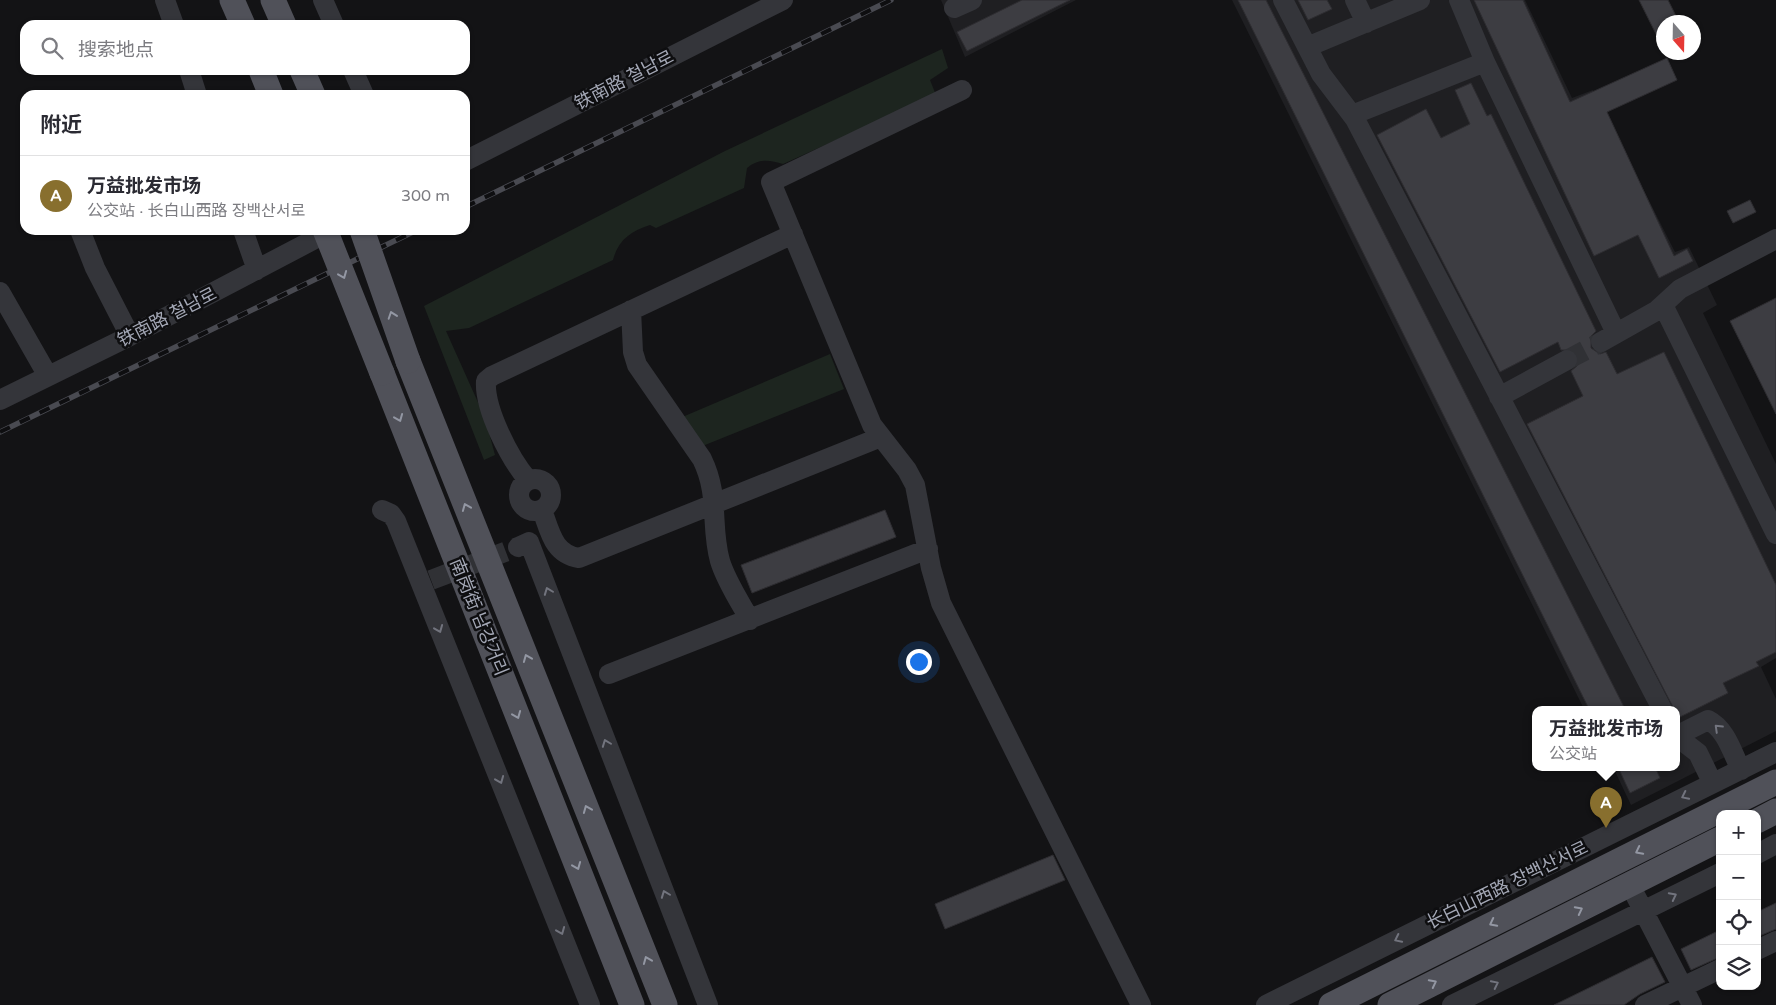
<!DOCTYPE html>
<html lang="zh">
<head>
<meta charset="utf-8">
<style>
	:root { --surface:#fff; --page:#f2f2f3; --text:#2b2b33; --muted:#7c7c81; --line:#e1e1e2; --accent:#886f2e }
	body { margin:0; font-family:"Varela Round","Noto Sans SC","Noto Sans KR",sans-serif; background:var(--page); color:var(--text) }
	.controls { position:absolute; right:15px; bottom:15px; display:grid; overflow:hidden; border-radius:10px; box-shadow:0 1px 4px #0004 }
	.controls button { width:45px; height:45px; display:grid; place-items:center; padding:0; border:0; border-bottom:1px solid var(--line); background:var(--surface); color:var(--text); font:25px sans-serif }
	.compass { position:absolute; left:1656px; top:15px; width:45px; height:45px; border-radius:50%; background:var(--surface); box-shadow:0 1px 4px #0004; rotate:160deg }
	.you { position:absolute; left:918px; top:661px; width:18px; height:18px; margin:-12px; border:4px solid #fff; border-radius:50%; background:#1a73e8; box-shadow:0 0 0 8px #1a73e833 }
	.badge { display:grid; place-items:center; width:32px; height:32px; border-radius:50%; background:var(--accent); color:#fff; font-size:16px; font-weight:700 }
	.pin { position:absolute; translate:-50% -41px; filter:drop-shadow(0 1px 2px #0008) }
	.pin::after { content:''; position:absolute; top:26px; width:18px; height:15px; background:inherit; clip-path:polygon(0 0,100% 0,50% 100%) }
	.popup { position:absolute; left:1532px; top:706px; width:148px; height:65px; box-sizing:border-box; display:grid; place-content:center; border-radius:10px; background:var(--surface); filter:drop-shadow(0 1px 4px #0005); font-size:16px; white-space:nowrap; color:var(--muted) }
	.popup b { font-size:19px; color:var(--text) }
	.popup::after { content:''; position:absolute; left:50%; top:100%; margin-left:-10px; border:10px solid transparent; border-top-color:var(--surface) }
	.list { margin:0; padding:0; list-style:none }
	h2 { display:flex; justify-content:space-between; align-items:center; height:65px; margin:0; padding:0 20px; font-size:21px }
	h2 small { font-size:16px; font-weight:400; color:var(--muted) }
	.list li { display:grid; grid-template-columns:32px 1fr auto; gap:15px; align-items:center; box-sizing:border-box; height:80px; padding:0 20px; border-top:1px solid var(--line) }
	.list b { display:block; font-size:19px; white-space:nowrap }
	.list p { margin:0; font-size:16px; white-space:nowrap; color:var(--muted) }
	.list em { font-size:16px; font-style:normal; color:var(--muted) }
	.icon { flex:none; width:28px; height:28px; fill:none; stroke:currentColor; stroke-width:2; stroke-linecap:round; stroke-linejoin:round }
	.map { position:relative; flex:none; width:1776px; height:1005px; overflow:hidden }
	.search { position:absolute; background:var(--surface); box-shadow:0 1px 4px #0004; left:20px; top:20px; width:450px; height:55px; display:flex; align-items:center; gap:12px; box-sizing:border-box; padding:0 18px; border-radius:15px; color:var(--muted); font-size:19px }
	.panel { position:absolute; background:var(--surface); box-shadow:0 1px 4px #0004; left:20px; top:90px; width:450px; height:145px; border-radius:15px }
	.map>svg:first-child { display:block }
</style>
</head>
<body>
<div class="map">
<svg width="1776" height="1005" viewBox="0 0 1776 1005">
	<rect width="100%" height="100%" fill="#131315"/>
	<path fill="#1f1f22" d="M941,0H1076L965,57Z
		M1232,0H1525L1572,98L1593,90L1675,252L1689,247L1717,305L1703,313L1776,464V658L1761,667L1776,699V731L1631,805L1613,767H1676V709H1584Z"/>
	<path fill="#1d251f" d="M942,49L948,68L930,80L936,95L783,164C770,160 759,158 747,168L744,188L656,228L650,225C631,231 618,240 613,260L469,328L446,331L485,418L495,455L484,460L424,306L725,151Z
		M830,354L844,389L700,447L680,418Z"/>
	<path fill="#3d3d42" stroke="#2e2d31" d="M1022,0H1070L967,51L957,32Z
		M1238,0H1266L1625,709H1589Z
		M1298,0H1327L1332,9L1308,20Z
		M1474,0H1523L1570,102L1667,58L1677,80L1607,112L1674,256L1687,249L1693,261L1659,278L1638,235L1594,256Z
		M1639,0H1668L1679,22H1664V50Z
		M1471,83L1487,116L1491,114L1596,331L1591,336V348L1600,354L1606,352L1617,374L1664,352L1776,585V652L1756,662L1759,666L1723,683L1728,693L1676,719V709H1674L1527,424L1583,396L1571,371L1577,366L1578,355L1573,350H1561L1558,342L1500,372L1377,135L1426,109L1441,138L1470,124L1455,90Z
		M1750,200L1756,212L1733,223L1727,211Z
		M1776,298V414L1730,321Z
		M885,510L896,537L752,593L741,565Z
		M1618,767H1655L1660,778L1630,793Z
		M1053,855L1065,880L945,929L935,904Z
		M1776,903V929L1757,937V912Z
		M1720,930V957L1691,970L1681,949Z
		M1652,957L1665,982L1640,994L1624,1005H1554Z"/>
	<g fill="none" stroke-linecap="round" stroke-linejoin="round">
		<path stroke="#303135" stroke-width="20" stroke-dasharray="20 10" stroke-linecap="butt" d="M1567,360L1601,342
			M431,580L518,547"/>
		<path stroke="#34353a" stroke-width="20" d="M165,0L174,25
			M323,0L334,25
			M1283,0L1321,74L1355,119L1662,709
			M1355,0L1366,23
			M1459,0L1485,62L1616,333
			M954,8L972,0
			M1307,47L1420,0
			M189,70L197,95
			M353,70L364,95
			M962,90L771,182L872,425L907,470L915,485L931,568L941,603L1141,1005
			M1352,115L1485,62
			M465,161L783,0
			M80,230L95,268L130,336
			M243,230L257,270
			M0,292L48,376
			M1663,305L1776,534
			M631,310L633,352L637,365L702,459C720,496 710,525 720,561C726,581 740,602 750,620
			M1601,342L1656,311L1680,289L1776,239
			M1499,397L1567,360
			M0,400L130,336L332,230
			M519 495a16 16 0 1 1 32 0a16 16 0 1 1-32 0Z
			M528,480C510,459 484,409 486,381L492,376L793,234
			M382,510L391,514L396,521L590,1005
			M542,510C550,531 553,554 579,558L881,437
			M518,547L529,542L708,1005
			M609,674L928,549
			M1676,736L1708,720C1726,729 1732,752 1741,770
			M1676,736L1698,753L1712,782
			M1757,854L1776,844
			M1630,885L1692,1005
			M1757,950L1776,941
			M1266,1005L1776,752
			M1452,1005L1720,873
			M1645,1005L1720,969"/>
		<path stroke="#505159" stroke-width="25" d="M232,0L243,25
			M273,0L284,25
			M261,70L271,95
			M302,70L313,95
			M408,361L665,1005
			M382,373L632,1005
			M1757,821L1776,811
			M1331,1005L1776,782
			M1390,1005L1720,839"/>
		<g stroke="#494a51" stroke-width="5.5">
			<path id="rail" d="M465,207L891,0
				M0,432L417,230"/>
		</g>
		<use href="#rail" stroke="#0e0e10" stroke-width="4" stroke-dasharray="11" stroke-linecap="butt"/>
		<path stroke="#505159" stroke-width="25" d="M325,230L382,373
			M362,230L408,361"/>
	</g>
	<defs><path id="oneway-chevron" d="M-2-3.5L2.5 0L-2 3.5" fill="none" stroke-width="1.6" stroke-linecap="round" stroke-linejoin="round" transform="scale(1.25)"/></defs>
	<g stroke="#9397a3">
		<use href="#oneway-chevron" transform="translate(343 275) rotate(68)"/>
		<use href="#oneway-chevron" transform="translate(392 315) rotate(-109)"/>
		<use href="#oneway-chevron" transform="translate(399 418) rotate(68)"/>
		<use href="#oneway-chevron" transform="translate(466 507) rotate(-112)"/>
		<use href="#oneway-chevron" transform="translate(527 658) rotate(-112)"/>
		<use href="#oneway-chevron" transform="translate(517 715) rotate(68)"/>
		<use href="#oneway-chevron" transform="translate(587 809) rotate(-112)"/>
		<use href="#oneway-chevron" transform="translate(1639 851) rotate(153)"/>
		<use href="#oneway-chevron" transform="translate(577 866) rotate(68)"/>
		<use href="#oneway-chevron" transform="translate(1579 910) rotate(-27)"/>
		<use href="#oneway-chevron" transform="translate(1493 923) rotate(153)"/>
		<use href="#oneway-chevron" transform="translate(647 960) rotate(-112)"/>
		<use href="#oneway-chevron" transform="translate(1433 983) rotate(-27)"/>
	</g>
	<g stroke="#72747e">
		<use href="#oneway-chevron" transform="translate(548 591) rotate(-111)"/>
		<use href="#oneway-chevron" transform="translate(439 629) rotate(68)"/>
		<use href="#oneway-chevron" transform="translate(1718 728) rotate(-136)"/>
		<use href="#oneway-chevron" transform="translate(606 743) rotate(-111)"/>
		<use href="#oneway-chevron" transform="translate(500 780) rotate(68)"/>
		<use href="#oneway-chevron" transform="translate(1685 796) rotate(154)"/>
		<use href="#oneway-chevron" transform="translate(665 894) rotate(-111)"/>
		<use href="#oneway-chevron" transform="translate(1673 896) rotate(-27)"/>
		<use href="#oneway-chevron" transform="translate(561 931) rotate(68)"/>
		<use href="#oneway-chevron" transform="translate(1398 939) rotate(154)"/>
		<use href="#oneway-chevron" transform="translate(1495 984) rotate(-26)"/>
	</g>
	<g text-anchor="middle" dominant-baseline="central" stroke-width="5" stroke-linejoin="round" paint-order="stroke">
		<g font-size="18" fill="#a4a8b6" stroke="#0e0e10">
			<text transform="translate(624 80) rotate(-27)">铁南路 철남로</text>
			<text transform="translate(167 317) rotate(-27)">铁南路 철남로</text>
			<text transform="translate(479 617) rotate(68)">南岗街 남강거리</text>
			<text transform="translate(1507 885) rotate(-26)">长白山西路 장백산서로</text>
		</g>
	</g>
</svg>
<div class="controls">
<button>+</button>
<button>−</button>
<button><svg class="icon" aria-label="locate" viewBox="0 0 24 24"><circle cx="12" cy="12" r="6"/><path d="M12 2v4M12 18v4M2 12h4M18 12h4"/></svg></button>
<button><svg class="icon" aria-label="layers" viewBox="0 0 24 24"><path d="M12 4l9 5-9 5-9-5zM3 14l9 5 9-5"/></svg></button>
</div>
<svg class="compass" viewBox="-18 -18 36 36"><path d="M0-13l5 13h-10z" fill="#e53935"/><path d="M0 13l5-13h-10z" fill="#7c7c81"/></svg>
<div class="you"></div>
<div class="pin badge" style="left:1606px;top:828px">A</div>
<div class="popup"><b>万益批发市场</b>公交站</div>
<div class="search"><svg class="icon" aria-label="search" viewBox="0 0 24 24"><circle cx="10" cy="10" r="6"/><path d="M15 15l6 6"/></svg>搜索地点</div>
<section class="panel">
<h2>附近<small></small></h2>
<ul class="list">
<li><span class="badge">A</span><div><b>万益批发市场</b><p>公交站 · 长白山西路 장백산서로</p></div><em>300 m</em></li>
</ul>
</section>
</div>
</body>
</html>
